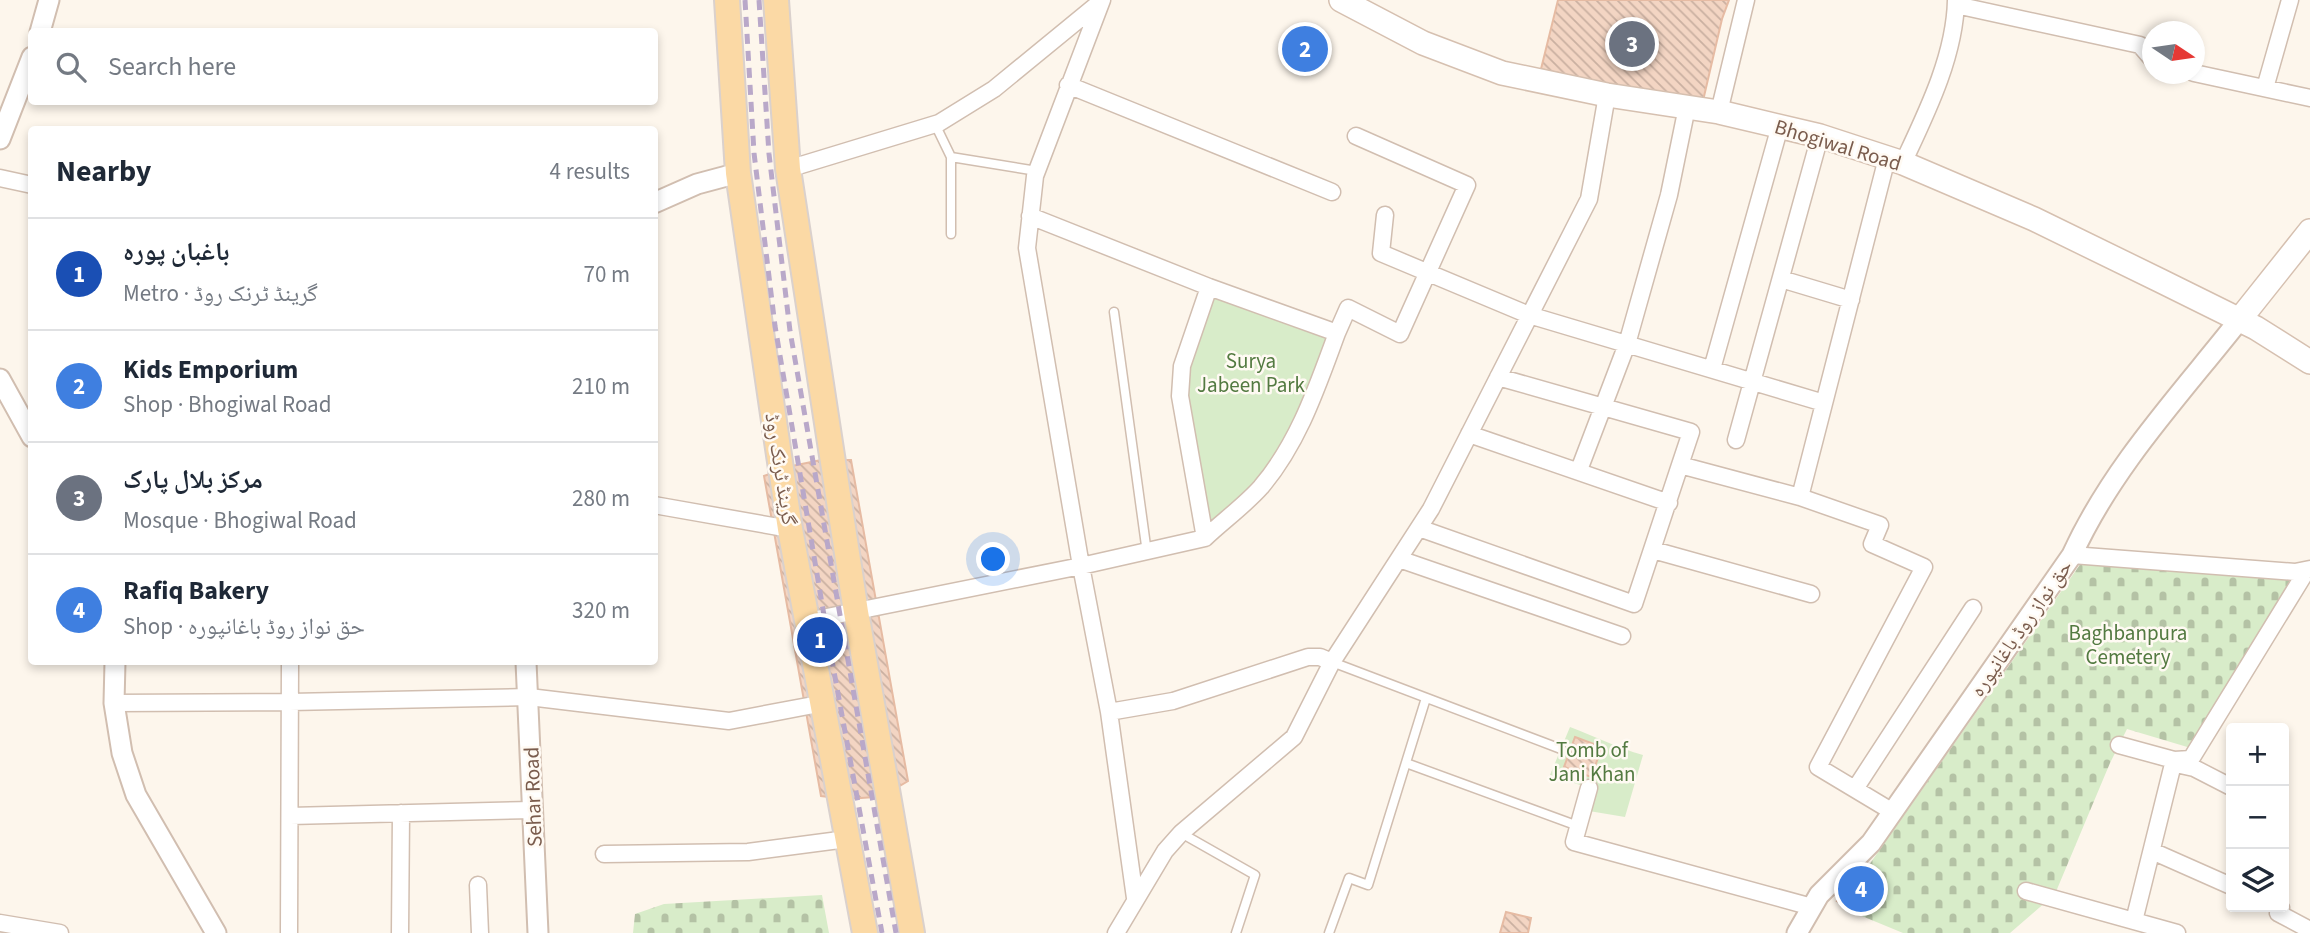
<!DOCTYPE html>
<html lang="en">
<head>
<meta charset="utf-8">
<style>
	:root { --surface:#fff; --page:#f6f6f7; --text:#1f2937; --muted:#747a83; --line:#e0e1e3; --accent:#b45309 }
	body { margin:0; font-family:"Source Sans 3","Noto Naskh Arabic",sans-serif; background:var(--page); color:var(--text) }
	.controls { position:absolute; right:21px; bottom:21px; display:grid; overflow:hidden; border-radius:7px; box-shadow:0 4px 10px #0003 }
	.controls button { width:63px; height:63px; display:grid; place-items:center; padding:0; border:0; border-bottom:2px solid var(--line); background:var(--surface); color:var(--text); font:35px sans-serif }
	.compass { position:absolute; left:2142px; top:21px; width:63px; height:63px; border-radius:50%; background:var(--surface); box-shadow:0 4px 10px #0003; rotate:103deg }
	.you { position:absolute; left:994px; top:560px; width:24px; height:24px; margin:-18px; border:5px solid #fff; border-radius:50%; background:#1a73e8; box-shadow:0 0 0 10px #1a73e833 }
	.badge { display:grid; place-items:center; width:46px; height:46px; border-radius:50%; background:var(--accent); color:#fff; font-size:23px; font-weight:700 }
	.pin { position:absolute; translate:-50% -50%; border:4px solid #fff; box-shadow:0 2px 7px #0006 }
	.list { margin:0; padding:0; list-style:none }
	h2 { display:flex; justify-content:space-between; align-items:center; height:91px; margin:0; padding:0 28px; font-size:30px }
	h2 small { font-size:23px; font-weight:400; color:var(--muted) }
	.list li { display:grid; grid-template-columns:46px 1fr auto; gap:21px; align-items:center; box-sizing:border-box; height:112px; padding:0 28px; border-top:2px solid var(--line) }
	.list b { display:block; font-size:26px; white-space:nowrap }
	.list p { margin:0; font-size:23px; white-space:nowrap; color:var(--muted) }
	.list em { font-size:23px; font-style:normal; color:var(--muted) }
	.icon { flex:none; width:38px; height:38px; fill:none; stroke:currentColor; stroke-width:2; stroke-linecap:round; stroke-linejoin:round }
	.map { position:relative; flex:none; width:2310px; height:933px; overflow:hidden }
	.search { position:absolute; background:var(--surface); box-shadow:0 4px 10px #0003; left:28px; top:28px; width:630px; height:77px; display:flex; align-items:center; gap:18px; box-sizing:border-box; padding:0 24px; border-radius:7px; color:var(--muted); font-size:26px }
	.panel { position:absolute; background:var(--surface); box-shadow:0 4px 10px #0003; left:28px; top:126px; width:630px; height:539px; border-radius:7px }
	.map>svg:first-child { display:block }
</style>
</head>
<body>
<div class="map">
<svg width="2310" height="933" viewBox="0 0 2310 933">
	<defs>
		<pattern id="cemetery-stones" width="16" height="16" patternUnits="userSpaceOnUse" patternTransform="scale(1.75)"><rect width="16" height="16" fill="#d8ecc9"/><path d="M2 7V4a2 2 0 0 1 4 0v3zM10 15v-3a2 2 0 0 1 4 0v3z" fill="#b4c2a5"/></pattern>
		<pattern id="building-back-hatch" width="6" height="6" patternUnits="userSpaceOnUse" patternTransform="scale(1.75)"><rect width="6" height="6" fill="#f3d5c3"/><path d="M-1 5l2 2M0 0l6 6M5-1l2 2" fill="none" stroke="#cab0a1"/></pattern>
	</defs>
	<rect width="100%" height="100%" fill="#fdf6ec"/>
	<path fill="#d8ecc9" d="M1209,287L1337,333L1280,460L1205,538L1180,396Z
		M1570,727C1594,736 1618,748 1643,755L1625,817L1583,810L1589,788L1550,775Z"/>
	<path fill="url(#cemetery-stones)" d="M2086,556L2295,572L2194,749L2127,729L2110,763L2055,894L2010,933H1903L1857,914L1882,877L1869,865Z
		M822,895L829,933H633L635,914L664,904Z"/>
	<path fill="url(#building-back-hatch)" stroke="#e6bba3" stroke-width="2" d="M1558,0H1729L1722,19L1702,105L1541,69Z
		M821,460H851L908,781L891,791L875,797L847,799L821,796L764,476L792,466Z
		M1575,737L1602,747L1591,777L1564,767Z
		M1869,865L1882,877L1857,914L1837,901Z
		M1506,912L1531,918L1528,933H1500Z"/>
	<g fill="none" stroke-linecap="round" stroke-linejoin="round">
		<g stroke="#d1beb0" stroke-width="11">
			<path id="service" d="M935,124L951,157L1037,171
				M951,157V234
				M1114,312L1147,553
				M1332,662L1561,749
				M1406,763L1578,826
				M1181,833L1255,875L1236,933
				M1329,933L1349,878L1368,885L1426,698"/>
		</g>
		<g stroke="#d1beb0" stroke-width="19">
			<path id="minor" d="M1956,5L2140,45L2152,59
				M2194,73L2310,98
				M1068,85L1332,192
				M2265,88L2290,0
				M1719,112L1746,0
				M1903,163C1926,114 1955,56 1956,0
				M788,169L939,123L994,89L1099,3
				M0,178L32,185
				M1385,215L1381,253L1529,315L1824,403
				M1030,216L1209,287L1337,333C1317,387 1299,442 1261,487C1245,505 1223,521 1205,538
				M1781,279L1851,300
				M1337,333L1348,308L1400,334L1467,185L1356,136
				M1712,369L1780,126
				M1498,377L1691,432L1680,465L1800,497L1880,525L1872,544L1924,567L1818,767L1893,812
				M1469,434L1669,503
				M1736,440L1820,136
				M1579,470L1627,344L1669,195L1687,107
				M1800,497L1887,158
				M654,505L790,529
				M1419,528L1634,604L1680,465
				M1653,550L1811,594
				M2072,555L2295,572L2310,569
				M1399,559L1622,636
				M807,621L1081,566L1027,248L1035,176L1102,0
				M114,703L290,702L529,697L729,721L824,703
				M1109,712L1173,701L1308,657H1320L1332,662
				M2119,745L2174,760L2191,759L2307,570
				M2176,764L2194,768L2231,787
				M1589,788L1574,842L1812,907
				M1855,789L1973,608
				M290,816L533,810
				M2152,851L2231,886
				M604,854L748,852L847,839
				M478,885L480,933
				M2026,891L2177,933
				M1135,898L1109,712L1081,566L1205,538L1180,396L1182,366L1209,287
				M2279,907L2281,908L2278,913L2310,930
				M2134,921L2174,760
				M0,923L60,933
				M289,933L290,662
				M400,933L401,813
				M1116,933L1165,851L1181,833L1294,737L1332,662L1431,509L1589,199L1607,95"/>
		</g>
		<g stroke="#d1beb0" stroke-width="23">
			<path id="tertiary" d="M40,32L49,0
				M0,139L32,57
				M654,203L697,184L738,173
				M0,379L32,437
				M115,662L114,703L122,753L136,795L216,933
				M526,662L538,933
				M1797,933L1819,895L1871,843L2072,555C2112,467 2180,395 2240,319"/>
		</g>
		<g stroke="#d6c0b0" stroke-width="26">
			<path id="secondary" d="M1341,0L1423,43L1502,73L1607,95L1719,112L1820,136L1903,163L2034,219L2161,281L2256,328L2310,362
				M2240,319L2310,231"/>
		</g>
		<g stroke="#dad1cd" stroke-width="28">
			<path id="primary" d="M727,0L738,173L776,435L790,529L865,933
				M776,0L788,169L856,612L912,933"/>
		</g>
		<use href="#service" stroke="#fff" stroke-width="8"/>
		<use href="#minor" stroke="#fff" stroke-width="16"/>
		<use href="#tertiary" stroke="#fff" stroke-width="19"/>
		<use href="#secondary" stroke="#fff" stroke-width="23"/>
		<use href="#primary" stroke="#fbd9a5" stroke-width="24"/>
		<path stroke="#b9a8c9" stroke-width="5" stroke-dasharray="10 7" stroke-linecap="butt" d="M745,0L754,153L775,326L828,639L882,933
			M759,0L769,154L790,331L896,933"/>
	</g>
	<g text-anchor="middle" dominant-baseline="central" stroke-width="5" stroke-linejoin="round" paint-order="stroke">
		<g font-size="21" fill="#7a5c4d" stroke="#fffaf3">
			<text transform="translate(1838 145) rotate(17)">Bhogiwal Road</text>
			<text transform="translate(781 469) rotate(81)">گرینڈ ٹرنک روڈ</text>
			<text transform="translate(2021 628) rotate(-55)">حق نواز روڈ باغانپورہ</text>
			<text transform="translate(533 797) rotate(-92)">Sehar Road</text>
		</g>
		<g font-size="21" fill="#537a41" stroke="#fffaf3">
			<text x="1251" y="361">Surya<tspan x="1251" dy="24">Jabeen Park</tspan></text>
			<text x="2128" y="633">Baghbanpura<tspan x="2128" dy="24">Cemetery</tspan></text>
			<text x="1592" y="750">Tomb of<tspan x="1592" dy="24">Jani Khan</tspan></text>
		</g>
	</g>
</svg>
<div class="controls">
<button>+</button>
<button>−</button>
<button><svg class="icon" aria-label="layers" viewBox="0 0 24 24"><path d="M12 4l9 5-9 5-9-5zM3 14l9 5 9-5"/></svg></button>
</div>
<svg class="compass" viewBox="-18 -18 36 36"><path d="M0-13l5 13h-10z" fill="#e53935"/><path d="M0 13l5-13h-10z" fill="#747a83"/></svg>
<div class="you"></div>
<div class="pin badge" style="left:820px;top:640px;background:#1a4fb4">1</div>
<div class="pin badge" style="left:1305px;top:49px;background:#3f7fe0">2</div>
<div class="pin badge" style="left:1632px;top:44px;background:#6b7280">3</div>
<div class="pin badge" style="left:1861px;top:889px;background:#3f7fe0">4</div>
<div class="search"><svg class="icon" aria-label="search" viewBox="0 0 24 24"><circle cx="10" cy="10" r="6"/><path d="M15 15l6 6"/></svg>Search here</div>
<section class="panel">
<h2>Nearby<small>4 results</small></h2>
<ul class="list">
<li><span class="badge" style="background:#1a4fb4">1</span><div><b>باغبان پورہ</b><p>Metro · گرینڈ ٹرنک روڈ</p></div><em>70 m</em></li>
<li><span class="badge" style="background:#3f7fe0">2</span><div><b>Kids Emporium</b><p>Shop · Bhogiwal Road</p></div><em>210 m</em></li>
<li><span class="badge" style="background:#6b7280">3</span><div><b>مرکز بلال پارک</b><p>Mosque · Bhogiwal Road</p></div><em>280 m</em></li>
<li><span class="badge" style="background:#3f7fe0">4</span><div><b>Rafiq Bakery</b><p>Shop · حق نواز روڈ باغانپورہ</p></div><em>320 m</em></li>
</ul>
</section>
</div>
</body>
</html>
